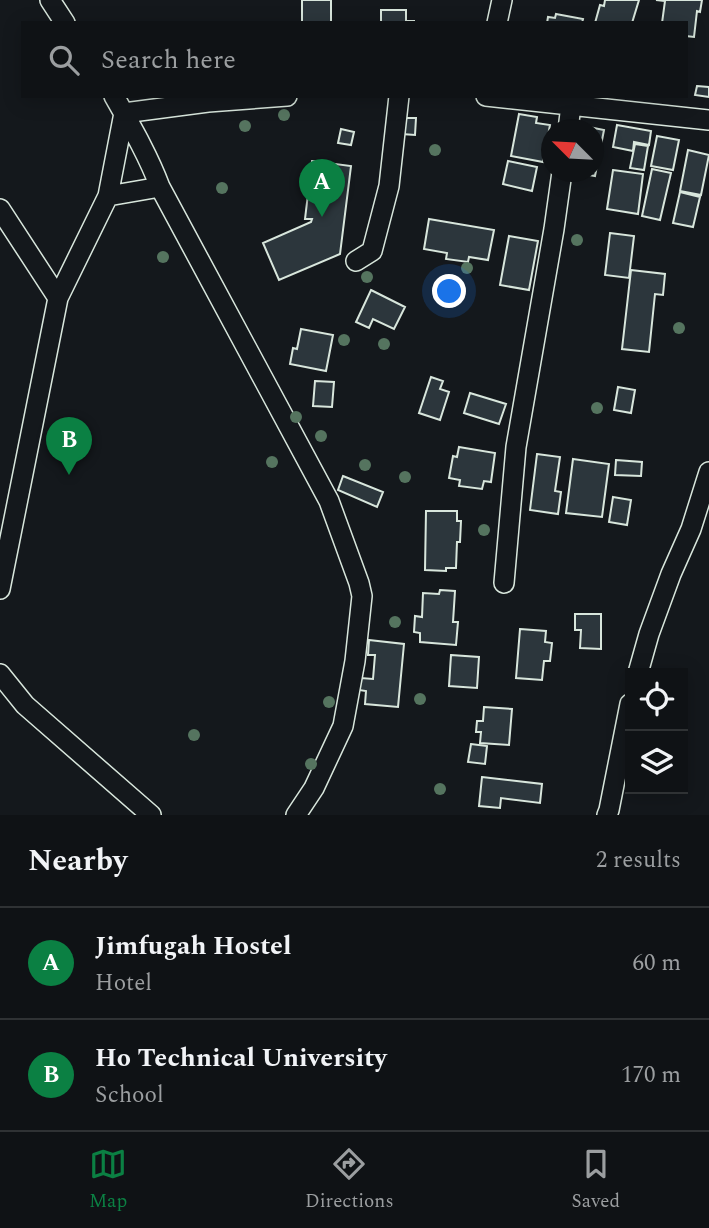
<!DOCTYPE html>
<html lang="en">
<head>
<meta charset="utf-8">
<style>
	:root { --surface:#0f1215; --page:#1d2022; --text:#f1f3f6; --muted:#9b9ea0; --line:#2f3234; --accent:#0b8043 }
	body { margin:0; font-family:Spectral,serif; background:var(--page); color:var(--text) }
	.controls { position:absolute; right:21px; bottom:21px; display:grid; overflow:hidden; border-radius:0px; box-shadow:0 4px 18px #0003 }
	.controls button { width:63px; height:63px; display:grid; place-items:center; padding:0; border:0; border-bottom:2px solid var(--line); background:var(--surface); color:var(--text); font:35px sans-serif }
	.compass { position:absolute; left:541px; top:119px; width:63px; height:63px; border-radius:50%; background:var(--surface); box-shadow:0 4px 18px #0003; rotate:294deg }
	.you { position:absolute; left:450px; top:292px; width:24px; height:24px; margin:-18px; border:5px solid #fff; border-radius:50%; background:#1a73e8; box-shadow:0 0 0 10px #1a73e833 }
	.badge { display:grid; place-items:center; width:46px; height:46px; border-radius:50%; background:var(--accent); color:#fff; font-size:23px; font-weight:700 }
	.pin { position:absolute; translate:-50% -58px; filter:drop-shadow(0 2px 4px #0008) }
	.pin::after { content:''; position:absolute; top:37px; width:24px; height:21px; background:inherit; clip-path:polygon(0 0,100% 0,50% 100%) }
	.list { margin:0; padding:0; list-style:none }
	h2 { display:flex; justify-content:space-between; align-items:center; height:91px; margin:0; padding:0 28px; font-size:30px }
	h2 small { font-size:23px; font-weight:400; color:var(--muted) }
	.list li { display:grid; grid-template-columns:46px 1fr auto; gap:21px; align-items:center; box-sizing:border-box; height:112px; padding:0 28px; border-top:2px solid var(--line) }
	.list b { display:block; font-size:26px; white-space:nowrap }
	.list p { margin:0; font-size:23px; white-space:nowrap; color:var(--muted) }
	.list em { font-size:23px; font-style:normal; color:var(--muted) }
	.icon { flex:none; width:38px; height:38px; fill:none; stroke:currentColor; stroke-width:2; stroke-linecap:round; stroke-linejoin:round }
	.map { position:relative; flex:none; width:709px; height:815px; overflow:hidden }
	.search { position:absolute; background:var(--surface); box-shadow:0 4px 18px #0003; left:21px; right:21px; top:21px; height:77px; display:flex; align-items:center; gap:18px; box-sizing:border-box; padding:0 24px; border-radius:0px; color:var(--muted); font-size:26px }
	.sheet { height:315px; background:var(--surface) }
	nav { display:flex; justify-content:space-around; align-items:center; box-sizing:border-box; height:98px; border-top:2px solid var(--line); background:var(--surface); font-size:19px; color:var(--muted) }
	nav a { display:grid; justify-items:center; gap:4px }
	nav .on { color:var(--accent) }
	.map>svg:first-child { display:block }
</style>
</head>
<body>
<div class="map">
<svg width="709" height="815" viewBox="0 0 709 815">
	<rect width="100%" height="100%" fill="#14181c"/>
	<path fill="#2c363c" stroke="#d8e6dc" stroke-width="2" d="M302,0H331V22H302Z
		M605,0H639L632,23H595L600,5L604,6Z
		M656,0H702L700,12L697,11L694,37L686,36V23H662L665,1Z
		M381,10H406V21H414V23H381Z
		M556,14L583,19L582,23H547L548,17L555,18Z
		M697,86L709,87V97L695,95Z
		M519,114L537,117L536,123L550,125L543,162L511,156Z
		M404,118H416L415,135L402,134Z
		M574,124L604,130L595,176L573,172H594V130H573Z
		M617,125L651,131L649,145L634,142L633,151L613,147Z
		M341,129L354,132L351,145L338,143Z
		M657,136L679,140L673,170L651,166Z
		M635,144L648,146L644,170L630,168Z
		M688,150L709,155L701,195L680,191Z
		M312,161L351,166L340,254L279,280L263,243L311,222L312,219H305Z
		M508,161L537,167L532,191L503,184Z
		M652,169L671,173L660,220L642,216Z
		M613,170L643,174L638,214L607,209Z
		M680,192L700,197L693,227L673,223Z
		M429,219L494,230L488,260L469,257L468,262L446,259L447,253L424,249Z
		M610,233L634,236L629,278L605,275Z
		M509,236L538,241L529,290L500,285Z
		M631,270L665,274L663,295L655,294L649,352L622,349Z
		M371,290L405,307L394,329L373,319L369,328L356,322Z
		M301,329L333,335L326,371L290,364L293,348L297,349Z
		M431,377L443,381L440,389L449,392L440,420L419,413Z
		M315,381L334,382L332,407L313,406Z
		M618,387L635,390L631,413L614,410Z
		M470,393L506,404L499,424L464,413Z
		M459,447L495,453L491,482L484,481L482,489L459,486L460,480L449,478L453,456L457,457Z
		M537,454L560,457L555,491L561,492L558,514L530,510Z
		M573,459L609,464L602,517L566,513Z
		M616,460L642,462L641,476L615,475Z
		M343,476L383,492L377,507L338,490Z
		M613,497L631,500L627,525L609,522Z
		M426,511H457V521H461L460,542H457L456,568H446V571L425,570Z
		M440,590L455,591L453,622H458L456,645L420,642V633L414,632L415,616L422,617L423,593L439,594Z
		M575,614H601V649L580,648L581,630H575Z
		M520,629L546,631L545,642L552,643L550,661H544L542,680L516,678Z
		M369,640L404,644L398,707L365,704L366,691L359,690L361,678L373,679L375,655H368Z
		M451,655L479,657L477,688L449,686Z
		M484,707L512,709L509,745L480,743L481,732H476L477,721H483Z
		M471,744L487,746L485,764L468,762Z
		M482,777L542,784L540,803L501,798L500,808L479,806Z"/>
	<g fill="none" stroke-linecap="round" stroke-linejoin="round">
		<g stroke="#d8e6dc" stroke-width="22">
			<path id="minor" d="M50,0L65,23
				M497,23L502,0
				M114,96C131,126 148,155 160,187L329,501L359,583L362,596L355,661L343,726L314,788L296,815
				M486,96L709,120
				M124,113L208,102L287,96
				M568,130L571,105
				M108,196L160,187
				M0,209L58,298L0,589
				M356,261L372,251L389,186L399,96
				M58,298L108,196L124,113
				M504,583L516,447L554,229L562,172
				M638,673L649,634L671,574L691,529L709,472
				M0,674L25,705L151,815
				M607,815L609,810L630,704"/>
		</g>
		<use href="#minor" stroke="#14181c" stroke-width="19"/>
	</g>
	<g fill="#55745f">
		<circle cx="284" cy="115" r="6"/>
		<circle cx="245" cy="126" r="6"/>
		<circle cx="435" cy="150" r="6"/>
		<circle cx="222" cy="188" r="6"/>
		<circle cx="577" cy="240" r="6"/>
		<circle cx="163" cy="257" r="6"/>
		<circle cx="467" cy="268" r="6"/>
		<circle cx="367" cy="277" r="6"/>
		<circle cx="679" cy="328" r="6"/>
		<circle cx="344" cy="340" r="6"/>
		<circle cx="384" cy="344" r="6"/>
		<circle cx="597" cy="408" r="6"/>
		<circle cx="296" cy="417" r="6"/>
		<circle cx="321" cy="436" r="6"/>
		<circle cx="272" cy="462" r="6"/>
		<circle cx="365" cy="465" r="6"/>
		<circle cx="405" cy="477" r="6"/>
		<circle cx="484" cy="530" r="6"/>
		<circle cx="395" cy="622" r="6"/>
		<circle cx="420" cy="699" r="6"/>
		<circle cx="329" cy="702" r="6"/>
		<circle cx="194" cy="735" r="6"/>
		<circle cx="311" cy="764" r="6"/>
		<circle cx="440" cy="789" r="6"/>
	</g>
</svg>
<div class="controls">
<button><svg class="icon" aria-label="locate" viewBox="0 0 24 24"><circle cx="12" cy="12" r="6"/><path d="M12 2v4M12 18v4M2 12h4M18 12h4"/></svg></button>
<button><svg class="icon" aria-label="layers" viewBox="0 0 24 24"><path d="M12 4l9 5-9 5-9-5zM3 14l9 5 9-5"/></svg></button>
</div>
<svg class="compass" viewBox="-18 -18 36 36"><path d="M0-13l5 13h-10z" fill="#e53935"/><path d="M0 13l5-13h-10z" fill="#9b9ea0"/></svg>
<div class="you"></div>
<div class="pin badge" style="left:322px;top:217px">A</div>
<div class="pin badge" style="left:69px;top:475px">B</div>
<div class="search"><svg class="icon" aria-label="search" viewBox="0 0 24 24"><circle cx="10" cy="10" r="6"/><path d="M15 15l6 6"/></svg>Search here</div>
</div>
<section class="sheet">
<h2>Nearby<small>2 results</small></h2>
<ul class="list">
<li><span class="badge">A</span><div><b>Jimfugah Hostel</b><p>Hotel</p></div><em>60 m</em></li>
<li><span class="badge">B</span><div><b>Ho Technical University</b><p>School</p></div><em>170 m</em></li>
</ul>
</section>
<nav>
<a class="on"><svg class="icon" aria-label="map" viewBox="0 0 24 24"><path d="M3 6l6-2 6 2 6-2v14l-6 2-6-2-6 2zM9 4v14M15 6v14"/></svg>Map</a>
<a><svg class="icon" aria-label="directions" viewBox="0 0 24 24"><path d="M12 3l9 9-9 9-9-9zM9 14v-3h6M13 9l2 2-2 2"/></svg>Directions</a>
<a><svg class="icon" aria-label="saved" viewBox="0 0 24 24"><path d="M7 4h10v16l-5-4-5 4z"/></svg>Saved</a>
</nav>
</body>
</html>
